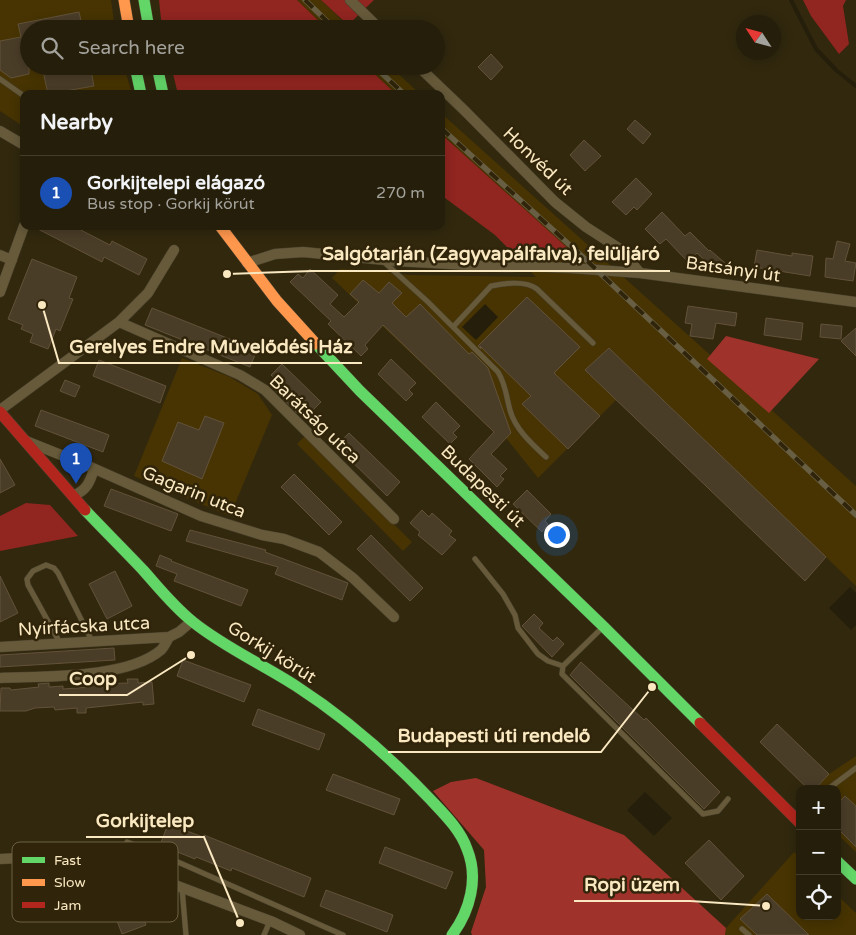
<!DOCTYPE html>
<html lang="en">
<head>
<meta charset="utf-8">
<style>
	:root { --surface:#251e0a; --page:#2d2713; --text:#f1f3f6; --muted:#a3a29c; --line:#423c2b; --accent:#0f766e }
	body { margin:0; font-family:"Varela Round",sans-serif; background:var(--page); color:var(--text) }
	.controls { position:absolute; right:15px; bottom:15px; display:grid; overflow:hidden; border-radius:10px; box-shadow:0 2px 12px #0003 }
	.controls button { width:45px; height:45px; display:grid; place-items:center; padding:0; border:0; border-bottom:1px solid var(--line); background:var(--surface); color:var(--text); font:25px sans-serif }
	.compass { position:absolute; left:736px; top:15px; width:45px; height:45px; border-radius:50%; background:var(--surface); box-shadow:0 2px 12px #0003; rotate:306deg }
	.you { position:absolute; left:556px; top:534px; width:18px; height:18px; margin:-12px; border:4px solid #fff; border-radius:50%; background:#1a73e8; box-shadow:0 0 0 8px #1a73e833 }
	.badge { display:grid; place-items:center; width:32px; height:32px; border-radius:50%; background:var(--accent); color:#fff; font-size:16px; font-weight:700 }
	.pin { position:absolute; translate:-50% -41px; filter:drop-shadow(0 1px 2px #0008) }
	.pin::after { content:''; position:absolute; top:26px; width:18px; height:15px; background:inherit; clip-path:polygon(0 0,100% 0,50% 100%) }
	.list { margin:0; padding:0; list-style:none }
	h2 { display:flex; justify-content:space-between; align-items:center; height:65px; margin:0; padding:0 20px; font-size:21px }
	h2 small { font-size:16px; font-weight:400; color:var(--muted) }
	.list li { display:grid; grid-template-columns:32px 1fr auto; gap:15px; align-items:center; box-sizing:border-box; height:75px; padding:0 20px; border-top:1px solid var(--line) }
	.list b { display:block; font-size:19px; white-space:nowrap }
	.list p { margin:0; font-size:16px; white-space:nowrap; color:var(--muted) }
	.list em { font-size:16px; font-style:normal; color:var(--muted) }
	.icon { flex:none; width:28px; height:28px; fill:none; stroke:currentColor; stroke-width:2; stroke-linecap:round; stroke-linejoin:round }
	.map { position:relative; flex:none; width:856px; height:935px; overflow:hidden }
	.search { position:absolute; background:var(--surface); box-shadow:0 2px 12px #0003; left:20px; top:20px; width:425px; height:55px; display:flex; align-items:center; gap:12px; box-sizing:border-box; padding:0 18px; border-radius:28px; color:var(--muted); font-size:19px }
	.panel { position:absolute; background:var(--surface); box-shadow:0 2px 12px #0003; left:20px; top:90px; width:425px; height:140px; border-radius:10px }
	.map>svg:first-child { display:block }
</style>
</head>
<body>
<div class="map">
<svg width="856" height="935" viewBox="0 0 856 935">
	<rect width="100%" height="100%" fill="#31280e"/>
	<path fill="#473402" d="M0,0H111L115,29H29V66H124L132,94H24V127L0,111Z
		M297,0H321L351,29H327Z
		M366,66H390L420,94H396Z
		M441,113L856,486V586L609,348L585,370L616,400L538,478L506,438L503,441L332,278L340,269L378,271L408,275L536,277L520,260L581,261L441,134Z
		M182,358L230,377L258,394L272,415L230,516L134,476Z
		M305,436L412,542L403,551L297,444Z
		M856,756V852L837,834V789H815L829,774Z
		M794,852L800,858V916H837V895L856,913V935H725L726,928Z"/>
	<path fill="#912520" d="M159,0H297L327,29H162Z
		M321,0H374L348,25Z
		M803,0H846L843,6L849,44L839,54L811,16Z
		M171,66H366L396,94H178Z
		M441,134L582,261L520,260L495,235L441,195Z
		M26,503L50,505L78,536L0,551V516Z"/>
	<path fill="#9f322b" d="M726,336L819,359L769,413L707,359Z
		M476,778L624,835L726,928L725,935H472L471,932L486,887L484,850L433,791L451,782Z"/>
	<path fill="#251e0b" d="M485,304L498,317L476,340L462,327Z
		M850,587L856,593V625L851,630L829,608Z
		M645,792L672,818L654,836L627,810Z"/>
	<g fill="none" stroke-linecap="round" stroke-linejoin="round">
		<path stroke="#251e0b" stroke-width="4" d="M791,0L816,49L837,71L856,86"/>
	</g>
	<path fill="#4a3d28" stroke="#62523a" d="M79,12L83,29H29V74L11,78L0,70V41L21,37L18,24Z
		M491,54L503,67L491,80L478,67Z
		M42,66H90L94,86L48,94Z
		M635,120L651,134L643,144L627,129Z
		M584,140L601,156L585,171L570,155Z
		M636,178L652,194L637,210L634,207L626,215L612,202Z
		M662,212L685,236L690,232L709,251L710,250L725,263L717,272L697,253L688,262L666,239L660,244L645,229Z
		M32,226H73L110,245L112,241L147,259L139,275L104,257L102,262Z
		M837,241L850,244L845,261L856,263L853,281L825,277L826,258L833,259Z
		M757,250L792,256V253L813,256L810,276L754,267Z
		M32,259L77,277L69,298L73,299L60,331L56,329L48,349L30,342L33,334L21,329L23,325L8,319Z
		M310,269L338,295L330,304L344,317L359,302L350,294L363,280L379,293L389,282L402,293L392,303L406,317L420,304L469,354L472,352L488,368L511,433L491,454L507,469L500,476L504,479L497,487L469,459L494,432L383,325L365,345L368,349L361,356L328,324L331,321L290,282L298,274L303,278Z
		M527,297L580,347L554,373L600,416L568,449L522,404L531,396L480,346L481,349L478,346Z
		M688,306L737,313L735,326L716,323L713,339L690,336L692,324L685,323Z
		M152,308L257,350L250,367L145,325Z
		M766,318L803,323L801,340L764,335Z
		M821,324L842,326L841,339L820,337Z
		M856,328V356L841,341Z
		M609,348L826,557L805,581L585,370Z
		M391,359L416,383L409,390L413,394L406,401L378,374Z
		M99,360L166,386L160,403L93,376Z
		M282,364L321,402L310,413L305,407L298,414L271,386L276,380L271,375Z
		M65,380L80,386L75,397L60,391Z
		M436,402L460,426L453,433L457,437L450,444L422,417Z
		M41,410L109,435L103,452L35,426Z
		M205,416L224,423L202,479L162,461L178,422L199,430Z
		M349,433L400,482L387,496L336,446Z
		M0,459L15,485L0,493Z
		M294,474L342,522L329,535L281,487Z
		M111,489L178,514L171,531L104,506Z
		M527,490L551,514L545,521L548,524L542,532L513,504Z
		M422,510L429,517L432,513L452,531L449,535L456,540L442,555L418,535L420,532L410,523Z
		M190,530L266,550L265,552L348,583L342,600L275,574L278,567L186,541Z
		M371,535L423,588L410,601L357,549Z
		M160,555L172,560L171,561L248,590L241,606L174,581L177,574L156,566Z
		M115,571L132,606L107,619L89,584Z
		M0,576L18,613L0,622Z
		M534,614L543,623L539,628L553,641L557,637L564,644L552,657L522,626Z
		M114,648L115,660L0,667V655Z
		M183,660L251,685L244,702L177,676Z
		M581,662L644,720L646,718L720,792L704,809L570,675Z
		M127,679H138V683L152,682L154,704L143,705V702L86,708V713H77V708L55,710L54,707L35,708L26,711H0L1,688H10L11,690L39,687L38,684L49,683V687L63,686V689L90,687V684L128,683Z
		M258,709L325,734L319,750L252,725Z
		M777,724L829,774L815,789H808L760,742Z
		M333,774L400,799L394,815L326,790Z
		M845,796L856,806V847L837,828V804Z
		M168,824L203,837L204,835L311,878L304,897L232,868L231,871L196,857L195,859L160,845Z
		M709,840L744,876L721,900L685,863Z
		M385,847L453,872L446,889L379,863Z
		M132,887L146,925L122,934L108,897Z
		M326,890L393,915L387,932L320,906Z
		M767,894L809,935H757L740,919Z"/>
	<g fill="none" stroke-linecap="round" stroke-linejoin="round">
		<g stroke="#4a412d" stroke-width="6">
			<path id="lane" d="M0,79L24,96
				M384,262L428,302L498,372C506,385 506,396 510,410C515,429 532,444 546,457
				M453,327L491,286C505,283 525,280 537,289L593,343
				M475,559L503,594L515,615L518,628L538,654L548,661L563,666
				M603,627L563,666L562,674L703,814L718,811L728,799
				M60,643L28,585L27,579L33,571L46,565L54,568L58,573L92,641
				M828,789L856,768
				M127,842L162,855L343,935
				M182,888L186,935
				M742,929L749,935
				M264,935L270,921"/>
		</g>
		<g stroke="#4a412d" stroke-width="11">
			<path id="street" d="M350,0L380,29
				M418,66L464,110L555,202L586,227L620,249L640,273
				M0,131L24,145
				M0,255L12,260
				M247,263L275,254L303,252L395,261L506,267L526,266L570,268L640,273L856,302
				M0,292L24,226
				M119,322L240,375L265,390L394,519
				M0,410L119,322L148,293L174,250
				M26,441L86,465L201,516L262,535L284,539L319,552L353,578L394,617
				M73,496C87,490 90,482 94,469
				M0,647L169,637L179,632L192,621
				M0,678C43,676 127,679 161,650C164,647 167,641 169,637
				M0,859L58,856L94,860L135,870L273,922L300,935"/>
		</g>
		<g stroke="#4a412d" stroke-width="12">
			<path id="fast" d="M144,0L149,29
				M135,66L141,94
				M157,66L163,94
				M316,344L360,391L604,627L700,723
				M85,510C104,530 124,550 143,570C159,588 174,607 193,622C224,647 262,664 296,686C344,717 389,756 429,798C443,813 460,829 467,849C479,878 470,911 452,935
				M837,861L856,879"/>
		</g>
		<g stroke="#4a412d" stroke-width="12">
			<path id="slow" d="M124,0L129,29
				M220,226L277,301L316,344"/>
		</g>
		<g stroke="#4a412d" stroke-width="12">
			<path id="jam" d="M0,412L85,510
				M700,723L800,823"/>
		</g>
		<use href="#lane" stroke="#665a3a" stroke-width="5"/>
		<use href="#street" stroke="#665a3a" stroke-width="10"/>
		<use href="#fast" stroke="#63d668" stroke-width="11"/>
		<use href="#slow" stroke="#ff974d" stroke-width="11"/>
		<use href="#jam" stroke="#b3261e" stroke-width="11"/>
		<g stroke="#675e44" stroke-width="5.5">
			<path id="rail" d="M305,0L335,29
				M374,66L404,94
				M441,128L584,258L856,515"/>
		</g>
		<use href="#rail" stroke="#30250b" stroke-width="4" stroke-dasharray="11" stroke-linecap="butt"/>
	</g>
	<g text-anchor="middle" dominant-baseline="central" stroke-width="5" stroke-linejoin="round" paint-order="stroke">
		<g font-size="18" fill="#fae8c1" stroke="#30250b">
			<text transform="translate(538 161) rotate(44)">Honvéd út</text>
			<text transform="translate(733 269) rotate(8)">Batsányi út</text>
			<text transform="translate(315 419) rotate(44)">Barátság utca</text>
			<text transform="translate(483 486) rotate(44)">Budapesti út</text>
			<text transform="translate(194 492) rotate(22)">Gagarin utca</text>
			<text transform="translate(84 626) rotate(-3)">Nyírfácska utca</text>
			<text transform="translate(272 652) rotate(32)">Gorkij körút</text>
		</g>
	</g>
	<rect x="12" y="842" width="166" height="80" rx="8" fill="#30250b" stroke="#6d6042" stroke-width="1"/>
	<rect x="22" y="857" width="23" height="6" fill="#63d668"/>
	<rect x="22" y="879" width="23" height="7" fill="#ff974d"/>
	<rect x="22" y="902" width="23" height="6" fill="#b3261e"/>
	<g font-size="14" fill="#fae8c1">
		<text x="54" y="865">Fast</text>
		<text x="54" y="887">Slow</text>
		<text x="54" y="910">Jam</text>
	</g>
	<path fill="none" stroke="#fae8c1" stroke-width="2" d="M227 274L312 271H670M42 305L59 363H362M191 655L127 695H59M652 687L601 752H388M240 923L204 837H86M766 906L690 901H574"/>
	<g fill="#fae8c1" stroke="#30250b" stroke-width="2">
		<circle cx="227" cy="274" r="5"/>
		<circle cx="42" cy="305" r="5"/>
		<circle cx="191" cy="655" r="5"/>
		<circle cx="652" cy="687" r="5"/>
		<circle cx="240" cy="923" r="5"/>
		<circle cx="766" cy="906" r="5"/>
	</g>
	<g font-size="19" text-anchor="middle" font-weight="bold" fill="#fae8c1" stroke="#30250b" stroke-width="5" stroke-linejoin="round" paint-order="stroke">
		<text x="491" y="260">Salgótarján (Zagyvapálfalva), felüljáró</text>
		<text x="211" y="353">Gerelyes Endre Művelődési Ház</text>
		<text x="93" y="685">Coop</text>
		<text x="494" y="742">Budapesti úti rendelő</text>
		<text x="145" y="827">Gorkijtelep</text>
		<text x="632" y="891">Ropi üzem</text>
	</g>
</svg>
<div class="controls">
<button>+</button>
<button>−</button>
<button><svg class="icon" aria-label="locate" viewBox="0 0 24 24"><circle cx="12" cy="12" r="6"/><path d="M12 2v4M12 18v4M2 12h4M18 12h4"/></svg></button>
</div>
<svg class="compass" viewBox="-18 -18 36 36"><path d="M0-13l5 13h-10z" fill="#e53935"/><path d="M0 13l5-13h-10z" fill="#a3a29c"/></svg>
<div class="you"></div>
<div class="pin badge" style="left:76px;top:484px;background:#1a4fb4">1</div>
<div class="search"><svg class="icon" aria-label="search" viewBox="0 0 24 24"><circle cx="10" cy="10" r="6"/><path d="M15 15l6 6"/></svg>Search here</div>
<section class="panel">
<h2>Nearby<small></small></h2>
<ul class="list">
<li><span class="badge" style="background:#1a4fb4">1</span><div><b>Gorkijtelepi elágazó</b><p>Bus stop · Gorkij körút</p></div><em>270 m</em></li>
</ul>
</section>
</div>
</body>
</html>
